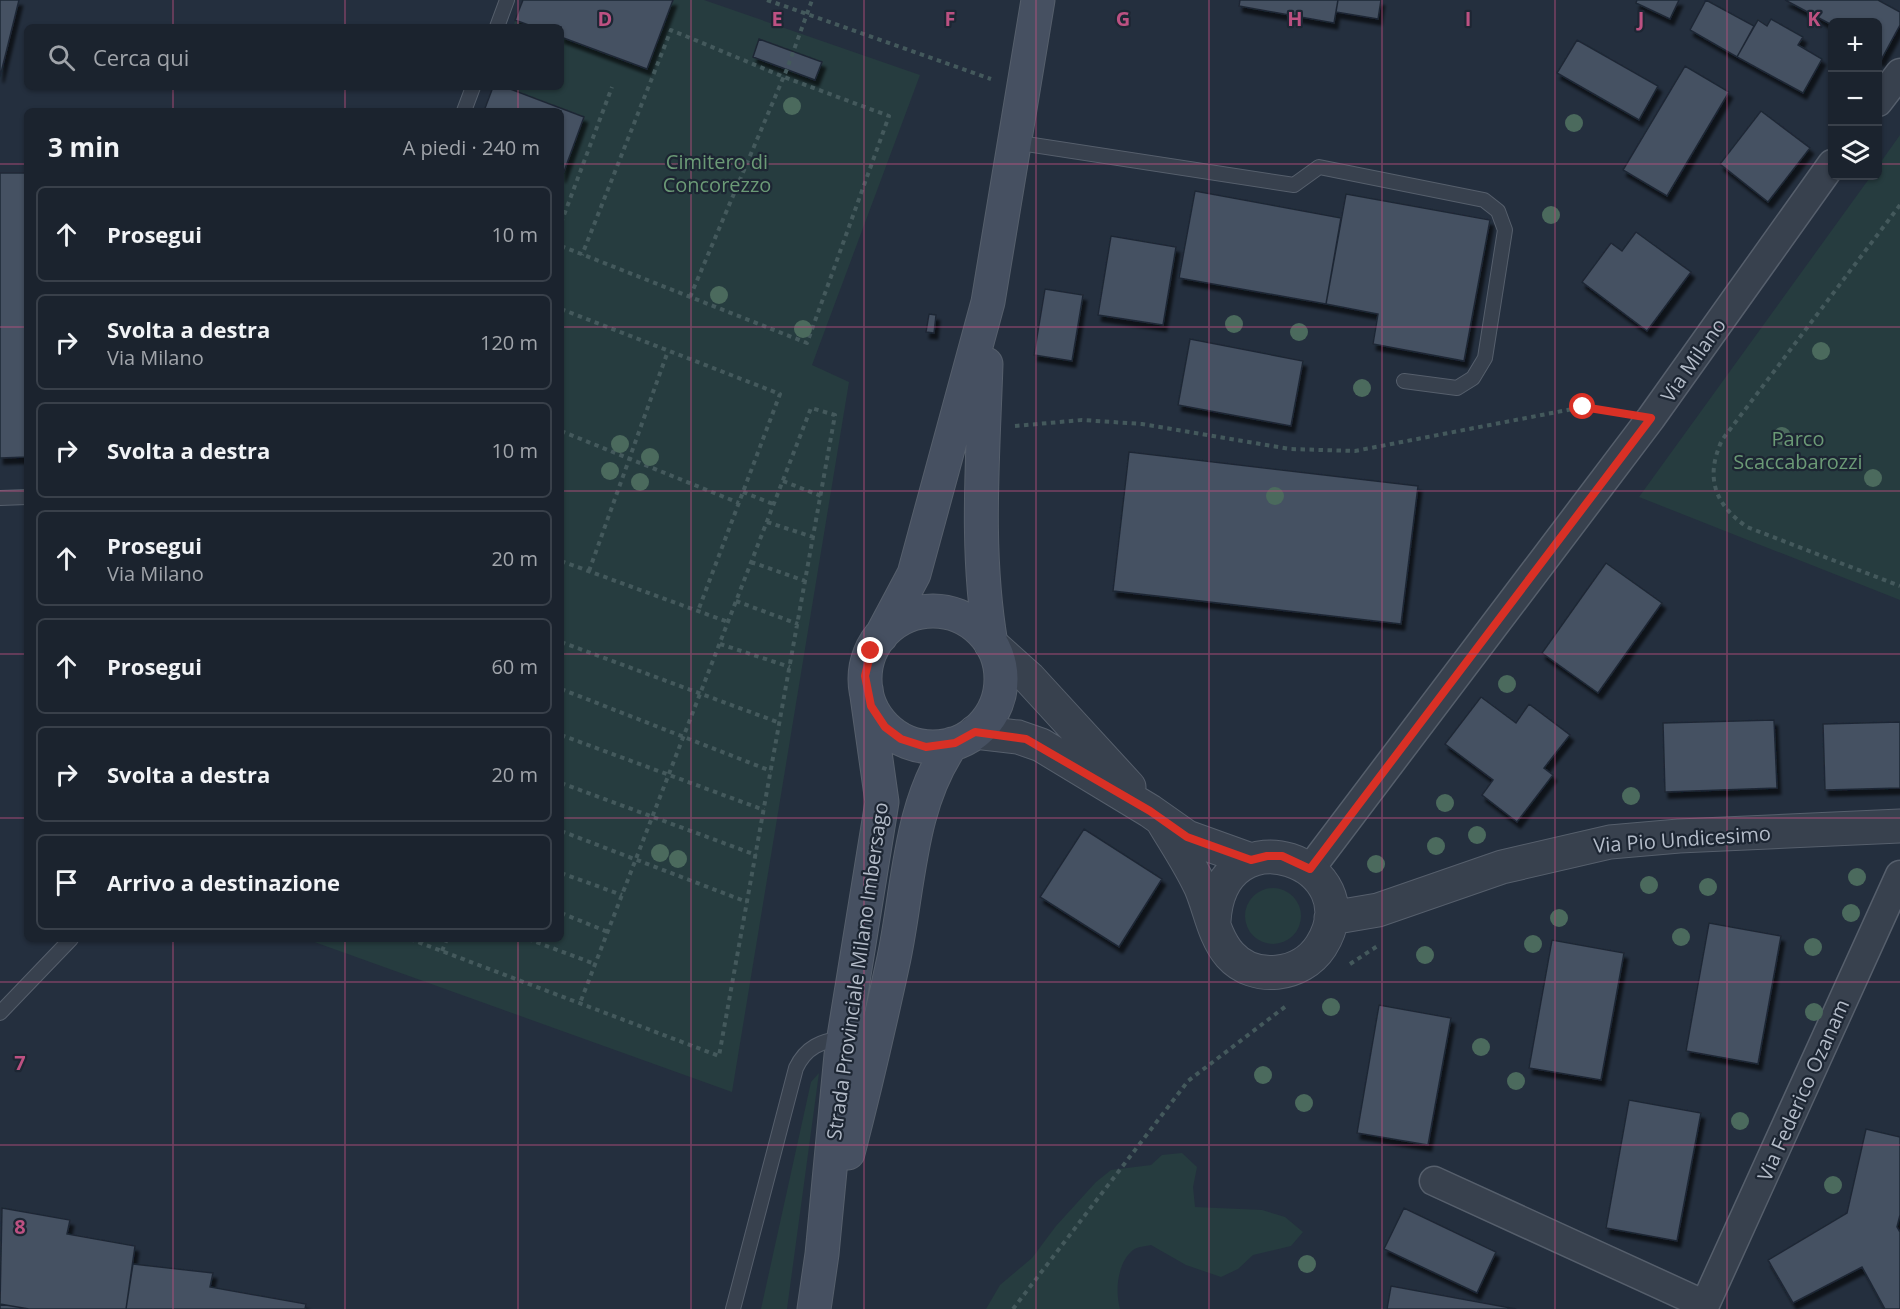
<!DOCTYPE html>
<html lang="it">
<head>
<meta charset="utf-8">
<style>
	:root { --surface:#1b232e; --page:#282f3a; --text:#f1f3f6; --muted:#a0a4aa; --line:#39404a }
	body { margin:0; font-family:"Open Sans",sans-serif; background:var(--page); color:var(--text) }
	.controls { position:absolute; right:18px; top:18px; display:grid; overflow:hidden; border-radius:9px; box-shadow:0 2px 4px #0004 }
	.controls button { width:54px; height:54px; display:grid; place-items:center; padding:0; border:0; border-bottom:2px solid var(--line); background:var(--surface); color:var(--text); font:30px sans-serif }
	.stop { position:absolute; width:18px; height:18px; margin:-14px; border:4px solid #d93025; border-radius:50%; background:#fff }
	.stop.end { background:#d93025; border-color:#fff; box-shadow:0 2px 6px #0008 }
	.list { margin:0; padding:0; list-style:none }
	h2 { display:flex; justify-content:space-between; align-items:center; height:78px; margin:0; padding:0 24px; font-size:26px }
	h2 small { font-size:20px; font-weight:400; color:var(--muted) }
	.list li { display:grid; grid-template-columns:39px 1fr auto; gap:18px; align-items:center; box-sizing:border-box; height:96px; margin:0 12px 12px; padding:0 12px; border:2px solid var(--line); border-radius:9px }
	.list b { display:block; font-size:22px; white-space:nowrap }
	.list p { margin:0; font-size:20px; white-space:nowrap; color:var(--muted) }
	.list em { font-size:20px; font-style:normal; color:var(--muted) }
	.icon { flex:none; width:33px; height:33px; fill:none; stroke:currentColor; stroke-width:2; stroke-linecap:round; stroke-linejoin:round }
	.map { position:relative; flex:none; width:1900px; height:1309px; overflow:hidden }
	.search { position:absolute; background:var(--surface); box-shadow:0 2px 4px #0004; left:24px; top:24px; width:540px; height:66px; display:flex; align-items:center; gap:15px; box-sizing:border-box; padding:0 21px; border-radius:9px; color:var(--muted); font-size:22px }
	.panel { position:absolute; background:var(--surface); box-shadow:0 2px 4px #0004; left:24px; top:108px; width:540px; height:834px; border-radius:9px }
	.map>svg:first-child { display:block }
</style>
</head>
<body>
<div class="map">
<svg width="1900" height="1309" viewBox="0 0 1900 1309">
	<defs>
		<filter id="shadow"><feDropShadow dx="3.5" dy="6" stdDeviation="1.5" flood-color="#0009"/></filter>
	</defs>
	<rect width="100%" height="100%" fill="#242f3e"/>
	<path fill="#263c3f" d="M523,0H704L920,75L812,365L849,382L732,1092L306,939H561V111H484L493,87H561V27H513Z
		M1900,135V600L1639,497L1871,176H1878V166Z
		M1245 916a28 28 0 1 1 56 0a28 28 0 1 1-56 0Z
		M819,1073L787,1309H761L811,1082Z
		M1182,1153L1197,1167L1193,1187L1195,1207L1262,1210L1285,1217L1303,1232L1291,1246L1253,1255L1238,1269L1221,1277L1186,1265L1151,1245C1146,1246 1137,1247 1133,1250C1117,1263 1115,1291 1120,1309H986L1000,1285L1032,1258L1056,1226L1096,1182L1111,1170L1151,1165L1162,1155Z"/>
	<path fill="#455162" stroke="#1f2835" stroke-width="1.5" filter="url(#shadow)" d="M0,0H19L0,77Z
		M523,0H673L647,69L561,37V27H534L515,20Z
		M1240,0H1338L1334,23L1239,6Z
		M1338,0H1381L1378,19L1336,12Z
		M1637,0H1679L1670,19L1636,3Z
		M1706,0L1754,26L1737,57L1690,30Z
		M1785,0H1878L1900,12V25L1881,60L1878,59V22H1832V25Z
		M1771,19L1803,37L1798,45L1822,59L1803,93L1737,57L1758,20L1767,26Z
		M759,39L822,62L815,80L753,57Z
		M1577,40L1658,86L1639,120L1557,73Z
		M1685,66L1729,92L1667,196L1623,170Z
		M493,87H505L584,117L562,177L561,111H484Z
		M1761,111L1810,148L1768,202L1720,164Z
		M0,173H27V457L0,458Z
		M1195,191L1341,218L1326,304L1179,278Z
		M1346,194L1490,220L1464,361L1373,344L1378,314L1326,304Z
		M1636,232L1691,272L1647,331L1582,282L1611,243L1622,251Z
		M1111,236L1176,247L1163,325L1098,315Z
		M1045,289L1083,295L1072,361L1034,355Z
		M929,314L936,315L934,333L926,332Z
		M1190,339L1303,361L1291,426L1178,405Z
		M1129,452L1418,486L1401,624L1113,591Z
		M1606,563L1662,603L1598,693L1542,653Z
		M1481,697L1516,723L1529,704L1570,735L1544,768L1553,775L1517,822L1482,795L1493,780L1445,744Z
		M1774,720L1777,788L1665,792L1663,723Z
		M1900,722V788L1825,790L1823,724Z
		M1084,829L1162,879L1119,947L1040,897Z
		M1709,923L1781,936L1758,1064L1686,1051Z
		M1552,940L1624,953L1601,1080L1529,1068Z
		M1379,1005L1451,1018L1428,1145L1357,1133Z
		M1629,1100L1701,1113L1677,1241L1606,1228Z
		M1866,1129L1900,1137V1215L1897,1227L1900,1232V1309H1885L1862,1267L1793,1303L1768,1260L1847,1213Z
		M2,1208L70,1220L67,1234L135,1246L126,1309H29L0,1304Z
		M1404,1208L1496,1252L1477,1293L1384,1249Z
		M133,1264L213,1273L210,1287L306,1304L305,1309H126Z
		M1391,1286L1516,1309H1387Z
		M0,1304L29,1309H0Z"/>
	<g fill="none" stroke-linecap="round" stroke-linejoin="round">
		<g stroke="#565f6c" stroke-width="16">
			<path id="service" d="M497,27L507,0
				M464,111L473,87
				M1014,142L1294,185L1319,167L1484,200L1498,211L1505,230L1485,358L1473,378L1457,388L1404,381
				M0,498L27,497
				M0,1013L71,939
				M733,1309L796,1068C806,1047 821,1041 844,1038"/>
		</g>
		<g stroke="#565f6c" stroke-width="31">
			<path id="minor" d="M1878,102L1900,73
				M1310,869L1651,418L1832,164
				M1434,1181L1705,1305
				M1703,1309L1900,875"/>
		</g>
		<g stroke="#565f6c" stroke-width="35">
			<path id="tertiary" d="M991,644L1029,678L1129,787
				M975,732L1018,737L1041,745L1150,811L1187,837L1251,860
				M1162,820C1175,842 1190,864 1201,888C1210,909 1214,937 1230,955C1254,982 1301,977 1321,946C1373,864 1221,807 1214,921
				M1331,918L1378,910L1502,867L1610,842L1679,836L1900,826"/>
		</g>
		<g stroke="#565f6c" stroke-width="35">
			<path id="secondary" d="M986,364C983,458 975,550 991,644
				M865 679a68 68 0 1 1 136 0a68 68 0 1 1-136 0Z
				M881,636L914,574L988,302L1038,0
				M848,1153C865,1088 880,1023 894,958C909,886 909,805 952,744
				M814,1309L822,1254L841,1055L882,802L866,689"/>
		</g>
		<path stroke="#44595c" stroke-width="4" stroke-dasharray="4.5 4.5" stroke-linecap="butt" d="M767,0L991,79
			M1900,205L1722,440C1705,477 1714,504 1747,527L1900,586
			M561,223L612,87
			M561,246L807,343L889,116L784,77L671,30L582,255
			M690,297L787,69L812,0
			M561,309L780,394L698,611
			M1015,426L1082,420L1142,424L1290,449L1355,451L1583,407L1618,413
			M561,431L739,503
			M783,481L821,496
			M743,492L773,504
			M767,522L813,537
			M561,561L728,622
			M751,562L805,581
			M589,571L668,351
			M736,601L798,624
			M561,642L780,723
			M720,644L790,667
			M561,689L771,771
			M561,735L764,810
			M561,783L756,855
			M561,831L747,902
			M561,873L622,895
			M561,913L608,932
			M410,939C513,978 616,1017 719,1056L835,415L811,408L580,1003
			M528,939L595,964
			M442,951L447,939
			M1350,964L1379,945
			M1013,1309L1188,1081L1286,1006"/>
		<use href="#service" stroke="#38414e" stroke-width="14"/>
		<use href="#minor" stroke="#38414e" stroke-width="28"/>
		<use href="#tertiary" stroke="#38414e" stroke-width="33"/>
		<use href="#secondary" stroke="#465061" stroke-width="33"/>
	</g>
	<g fill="#4b6a5d">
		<circle cx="792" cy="106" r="9"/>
		<circle cx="1574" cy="123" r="9"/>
		<circle cx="1551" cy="215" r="9"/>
		<circle cx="719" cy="295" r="9"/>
		<circle cx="1234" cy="324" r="9"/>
		<circle cx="803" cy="329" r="9"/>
		<circle cx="1299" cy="332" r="9"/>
		<circle cx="1821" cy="351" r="9"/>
		<circle cx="1362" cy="388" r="9"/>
		<circle cx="1782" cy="436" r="9"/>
		<circle cx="620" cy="444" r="9"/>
		<circle cx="650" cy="457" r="9"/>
		<circle cx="610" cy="471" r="9"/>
		<circle cx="1873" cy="478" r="9"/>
		<circle cx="640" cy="482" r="9"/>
		<circle cx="1275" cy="496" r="9"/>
		<circle cx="1507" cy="684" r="9"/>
		<circle cx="1631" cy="796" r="9"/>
		<circle cx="1445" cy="803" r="9"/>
		<circle cx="1477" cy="835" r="9"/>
		<circle cx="1436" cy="846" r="9"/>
		<circle cx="660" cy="853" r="9"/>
		<circle cx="678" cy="859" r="9"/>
		<circle cx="1376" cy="864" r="9"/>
		<circle cx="1857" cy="877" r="9"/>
		<circle cx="1649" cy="885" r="9"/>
		<circle cx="1708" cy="887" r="9"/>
		<circle cx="1851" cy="913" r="9"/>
		<circle cx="1559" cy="918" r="9"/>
		<circle cx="1681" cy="937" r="9"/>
		<circle cx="1533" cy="944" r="9"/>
		<circle cx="1813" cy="947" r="9"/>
		<circle cx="1425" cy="955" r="9"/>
		<circle cx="1331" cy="1007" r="9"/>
		<circle cx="1814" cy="1012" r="9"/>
		<circle cx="1481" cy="1047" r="9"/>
		<circle cx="1263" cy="1075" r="9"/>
		<circle cx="1516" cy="1081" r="9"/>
		<circle cx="1304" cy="1103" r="9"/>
		<circle cx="1740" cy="1121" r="9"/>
		<circle cx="1833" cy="1185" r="9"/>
		<circle cx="1307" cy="1264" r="9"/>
	</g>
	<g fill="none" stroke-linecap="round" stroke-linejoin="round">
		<path stroke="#d93025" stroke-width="8" d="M871,651L865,676L871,706L885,727L901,739L926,747L955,743L975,732L1026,739L1150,811L1187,837L1251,860L1267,856H1282L1310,869L1651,418L1583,407"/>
	</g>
	<path fill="none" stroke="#bd5182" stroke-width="1.5" stroke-opacity="0.55" d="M173,0V27M345,0V27M518,0V27M691,0V1309M864,0V1309M1036,0V1309M1209,0V1309M1382,0V1309M1555,0V1309M1727,0V1309M173,87V111M345,87V111M518,87V111M0,164H27M561,164H1832M1878,164H1900M0,327H27M561,327H1900M0,491H27M561,491H1900M0,654H27M561,654H1900M0,818H27M561,818H1900M173,939V1309M345,939V1309M518,939V1309M0,982H1900M0,1145H1900"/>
	<g text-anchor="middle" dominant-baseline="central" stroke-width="4.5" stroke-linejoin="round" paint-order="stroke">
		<g font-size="20" fill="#6b9a76" stroke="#1d2633">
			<text x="717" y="161">Cimitero di<tspan x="717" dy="23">Concorezzo</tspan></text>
			<text x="1798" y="438">Parco<tspan x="1798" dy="23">Scaccabarozzi</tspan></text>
		</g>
		<g font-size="20" fill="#b4bcc9" stroke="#1d2633">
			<text transform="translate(1693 360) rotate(-55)">Via Milano</text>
			<text transform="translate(1682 839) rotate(-4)">Via Pio Undicesimo</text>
			<text transform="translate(857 971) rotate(-82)">Strada Provinciale Milano Imbersago</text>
			<text transform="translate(1803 1090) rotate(-66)">Via Federico Ozanam</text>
		</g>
	</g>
	<g font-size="20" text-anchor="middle" font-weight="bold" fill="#bd5182" stroke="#1d2633" stroke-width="4.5" stroke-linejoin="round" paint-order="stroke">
		<text x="605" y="26">D</text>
		<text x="777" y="26">E</text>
		<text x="950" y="26">F</text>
		<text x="1123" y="26">G</text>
		<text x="1295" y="26">H</text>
		<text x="1468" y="26">I</text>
		<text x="1641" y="26">J</text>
		<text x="1814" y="26">K</text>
		<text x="20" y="1070">7</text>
		<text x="20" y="1234">8</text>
	</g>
</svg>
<div class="controls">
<button>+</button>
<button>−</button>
<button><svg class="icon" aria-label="layers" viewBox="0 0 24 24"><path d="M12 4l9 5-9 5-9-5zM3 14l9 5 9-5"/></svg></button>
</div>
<div class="stop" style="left:1583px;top:407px"></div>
<div class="stop end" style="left:871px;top:651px"></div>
<div class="search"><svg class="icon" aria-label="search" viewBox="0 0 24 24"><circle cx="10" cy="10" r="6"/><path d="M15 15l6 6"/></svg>Cerca qui</div>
<section class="panel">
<h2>3 min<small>A piedi · 240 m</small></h2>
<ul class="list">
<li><svg class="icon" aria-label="ahead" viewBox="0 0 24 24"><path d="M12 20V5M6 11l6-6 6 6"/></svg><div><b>Prosegui</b></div><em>10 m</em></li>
<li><svg class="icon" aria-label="right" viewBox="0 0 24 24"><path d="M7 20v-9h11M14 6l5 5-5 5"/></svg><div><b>Svolta a destra</b><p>Via Milano</p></div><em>120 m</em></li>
<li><svg class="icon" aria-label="right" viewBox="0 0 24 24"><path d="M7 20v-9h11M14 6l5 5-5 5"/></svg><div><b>Svolta a destra</b></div><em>10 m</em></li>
<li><svg class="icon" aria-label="ahead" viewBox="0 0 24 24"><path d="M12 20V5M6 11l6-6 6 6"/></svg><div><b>Prosegui</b><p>Via Milano</p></div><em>20 m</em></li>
<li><svg class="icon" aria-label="ahead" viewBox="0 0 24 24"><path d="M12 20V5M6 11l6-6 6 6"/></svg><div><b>Prosegui</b></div><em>60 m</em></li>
<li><svg class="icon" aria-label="right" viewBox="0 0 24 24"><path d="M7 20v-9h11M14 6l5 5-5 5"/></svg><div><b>Svolta a destra</b></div><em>20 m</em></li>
<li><svg class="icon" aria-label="arrive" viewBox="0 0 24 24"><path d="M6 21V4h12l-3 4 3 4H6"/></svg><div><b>Arrivo a destinazione</b></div></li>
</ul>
</section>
</div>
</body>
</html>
